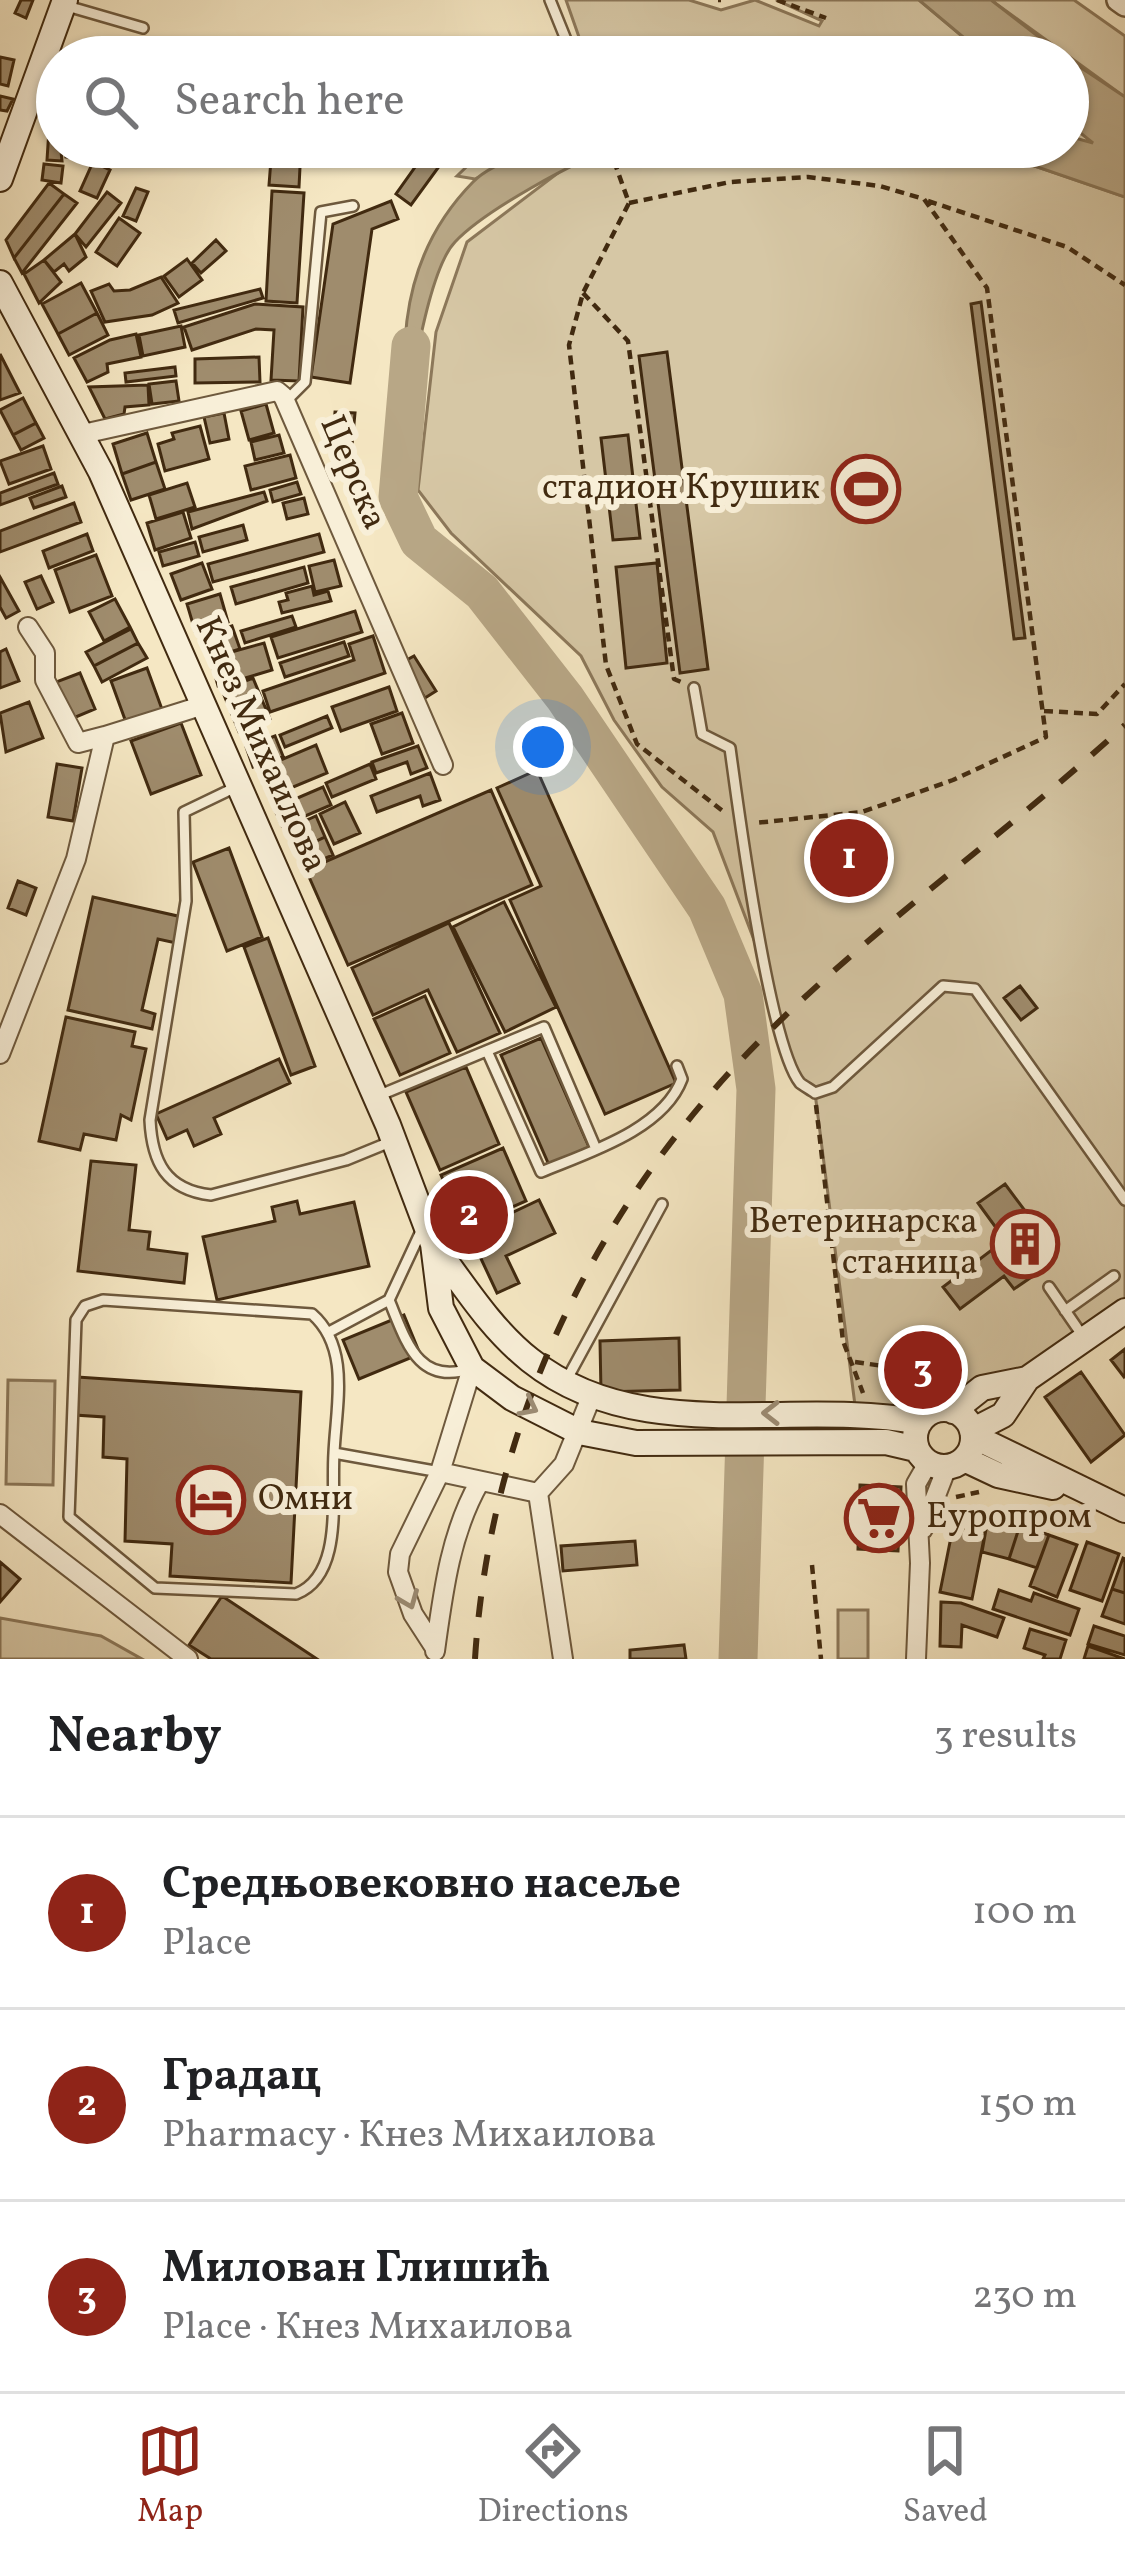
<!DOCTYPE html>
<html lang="en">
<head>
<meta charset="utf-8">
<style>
	:root { --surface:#fff; --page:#f2f2f2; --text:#202124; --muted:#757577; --line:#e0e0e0; --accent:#8f2418 }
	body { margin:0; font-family:Vollkorn,serif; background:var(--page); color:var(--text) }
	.you { position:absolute; left:543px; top:747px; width:42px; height:42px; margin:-30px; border:9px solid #fff; border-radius:50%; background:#1a73e8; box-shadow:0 0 0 18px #1a73e833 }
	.badge { display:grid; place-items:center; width:78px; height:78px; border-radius:50%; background:var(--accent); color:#fff; font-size:39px; font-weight:700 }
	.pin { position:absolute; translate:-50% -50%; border:6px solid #fff; box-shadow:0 3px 12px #0006 }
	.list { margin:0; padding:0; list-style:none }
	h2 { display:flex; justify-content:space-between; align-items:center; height:156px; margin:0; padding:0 48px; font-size:51px }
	h2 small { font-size:39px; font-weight:400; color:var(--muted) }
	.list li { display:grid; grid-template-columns:78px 1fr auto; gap:36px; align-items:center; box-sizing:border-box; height:192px; padding:0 48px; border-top:3px solid var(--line) }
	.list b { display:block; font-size:45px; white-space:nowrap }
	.list p { margin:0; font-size:39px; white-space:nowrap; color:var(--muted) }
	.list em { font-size:39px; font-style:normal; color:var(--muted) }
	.icon { flex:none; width:66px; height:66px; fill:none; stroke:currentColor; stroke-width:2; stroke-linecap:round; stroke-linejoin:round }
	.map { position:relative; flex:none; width:1125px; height:1659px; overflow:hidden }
	.search { position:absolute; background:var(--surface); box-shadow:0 3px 9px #0004; left:36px; right:36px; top:36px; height:132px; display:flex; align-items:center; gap:30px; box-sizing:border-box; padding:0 42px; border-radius:66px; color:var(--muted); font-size:45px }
	.sheet { height:732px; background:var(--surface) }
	nav { display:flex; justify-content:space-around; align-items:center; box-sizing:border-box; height:168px; border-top:3px solid var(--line); background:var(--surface); font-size:33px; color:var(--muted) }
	nav a { display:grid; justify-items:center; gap:6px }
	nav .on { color:var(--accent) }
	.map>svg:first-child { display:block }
</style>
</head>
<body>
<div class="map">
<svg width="1125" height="1659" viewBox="0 0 1125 1659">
	<rect width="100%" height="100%" fill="#f5e7c3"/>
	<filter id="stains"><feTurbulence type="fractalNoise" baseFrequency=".00167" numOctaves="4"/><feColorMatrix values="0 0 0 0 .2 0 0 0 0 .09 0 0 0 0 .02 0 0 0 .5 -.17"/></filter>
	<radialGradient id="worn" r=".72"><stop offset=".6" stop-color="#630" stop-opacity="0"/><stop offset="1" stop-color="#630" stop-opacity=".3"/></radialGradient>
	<path fill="#d6c7a5" stroke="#8c785a" stroke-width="3" d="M566,0H689L721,10L755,0L819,26L822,21L776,0H919L987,57H586Z
		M991,0H1074L1125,36V97Z
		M487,147H538L475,179L457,176Z
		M617,147H979L1125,197V1311L1027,1379L927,1415L856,1413L815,1093L800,1084L784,1043L770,982L713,832L662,787L614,720L581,656L451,533L418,490L436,332L467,242L575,160Z
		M8,1380L55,1381L53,1485L6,1484Z
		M838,1610H868V1659H838Z
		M0,1618L101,1636L142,1659H0Z"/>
	<path fill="#b8a786" stroke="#887557" stroke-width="3" d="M919,0H991L1065,57H987Z
		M1068,59L1125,97V197L979,147H1068V136L1093,143L1068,123Z
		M538,147H617C576,160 484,211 455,242C430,268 415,367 407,404C398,321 412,244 473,182C488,166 518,157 538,147Z"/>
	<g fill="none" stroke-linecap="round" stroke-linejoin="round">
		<path stroke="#b8a786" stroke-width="39" d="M411,346L398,497L419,541L482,592L565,698L707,908L743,994L756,1089L738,1659"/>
	</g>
	<path fill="#9f8c6d" stroke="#412a10" stroke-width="3" d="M21,0H33L26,18L15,13Z
		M0,57L14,60L8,86L0,84Z
		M0,96L13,99L7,111L0,110Z
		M50,114H57L62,161L47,160Z
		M67,147H89L87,160L66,157Z
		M272,147H301L299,187L269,185Z
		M428,149L443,161L411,205L396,194Z
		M93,162L110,170L97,198L80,191Z
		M44,164L63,166L61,183L42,180Z
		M49,183L64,194L14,258L6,240Z
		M136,188L148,192L136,221L123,216Z
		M272,191L304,193L297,303L266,301Z
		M107,192L121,203L86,247L75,234Z
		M64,194L77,203L22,273L14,258Z
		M391,201L398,219L372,229L350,383L311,377L333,224Z
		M119,218L140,233L117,266L96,252Z
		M75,234L86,257L69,271L64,264L54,272L44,260Z
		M216,240L226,251L201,273L192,263Z
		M187,259L202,280L179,297L164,276Z
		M44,260L61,282L39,303L24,274Z
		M161,277L178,303L152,315L105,322L91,291L109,284L114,291L130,290Z
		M81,283L97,313L58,334L42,304Z
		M260,289L263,298L178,323L174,310Z
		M981,302L1025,638L1014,639L971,304Z
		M255,304L303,307L299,381L271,380L274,330L256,329L192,350L184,327Z
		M97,313L108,335L69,355L58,334Z
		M181,326L185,347L143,356L139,335Z
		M136,334L141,357L107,364L108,372L87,382L74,358L110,340Z
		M667,352L708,669L680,673L639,356Z
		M0,354L20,393L0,400Z
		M259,357L260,382L195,383V359Z
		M175,367L176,376L126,382L125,373Z
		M176,381L179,401L152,404L149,384Z
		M148,385L149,405L125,407L124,414L105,419L89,387Z
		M23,398L36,423L13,435L0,410Z
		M266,404L274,433L249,440L241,411Z
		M335,412L355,413L351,456L331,454Z
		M224,413L229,439L210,443L204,417Z
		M36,423L44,438L21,450L13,435Z
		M200,426L209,459L165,471L158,444L174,439L172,433Z
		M147,433L156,462L122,474L113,444Z
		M279,435L284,453L255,460L251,442Z
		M628,435L640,538L613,540L601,438Z
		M43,446L51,469L9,484L0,461Z
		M290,455L296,478L251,490L245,466Z
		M156,462L165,489L131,500L122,474Z
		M54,473L58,484L0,505V493Z
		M297,482L301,494L273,502L270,490Z
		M187,483L195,507L156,519L149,495Z
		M62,486L66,497L34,508L30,498Z
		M264,492L267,501L192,529L188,512Z
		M304,498L308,514L287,519L283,503Z
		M74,503L81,522L0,552V531Z
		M183,512L191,538L155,550L147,523Z
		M243,525L247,540L203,552L199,537Z
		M87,534L93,551L49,568L43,551Z
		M319,534L324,552L213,582L208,564Z
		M195,542L199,556L163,566L159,552Z
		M96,555L112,596L70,612L55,570Z
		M334,560L341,586L315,592L309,566Z
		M202,563L212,589L181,600L171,574Z
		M657,563L667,663L626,668L616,567Z
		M304,567L308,583L236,604L231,587Z
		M41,576L53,602L37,609L25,582Z
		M0,577L19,611L6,618L0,607Z
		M312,586L314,595L328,591L331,601L282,613L279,602L288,600L286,593Z
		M220,594L228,622L195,631L187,604Z
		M115,599L130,627L104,641L89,612Z
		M355,611L362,632L278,658L271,637Z
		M292,616L296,627L245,643L241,631Z
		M232,626L240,649L210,658L202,636Z
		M131,629L138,643L94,666L86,652Z
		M373,636L385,673L270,712L263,691L354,660L349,644Z
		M344,642L349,656L285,677L280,663Z
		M138,643L147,658L102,682L94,666Z
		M264,643L272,670L218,686L210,658Z
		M6,649L19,681L0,688V652Z
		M414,656L436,691L425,698L403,662Z
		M147,668L163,712L127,725L111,681Z
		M80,673L95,709L71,719L56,682Z
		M253,678L270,719L239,732L222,690Z
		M389,687L397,711L341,731L332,707Z
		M29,702L43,738L6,752L0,713Z
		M402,713L413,743L382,754L371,724Z
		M327,716L332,728L285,747L280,735Z
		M181,723L201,775L151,794L131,741Z
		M275,736L283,756L253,767L246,747Z
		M316,745L327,773L274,795L262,768Z
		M418,746L427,768L411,774L407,762L376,773L372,762Z
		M57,764L82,768L73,821L48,817Z
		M370,764L376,779L332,797L326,783Z
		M537,770L676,1083L605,1114L510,900L541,886L497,788Z
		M430,773L440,800L423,806L420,796L377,812L371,796Z
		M323,787L331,805L282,826L274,808Z
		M491,790L532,885L348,965L306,870Z
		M345,802L360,833L334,844L320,814Z
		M316,816L325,837L297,850L287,829Z
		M325,837L333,855L305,867L297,850Z
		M229,848L262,937L227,951L193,862Z
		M18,881L36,888L26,915L8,908Z
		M93,897L182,917L176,943L158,939L142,1010L155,1014L152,1029L68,1010Z
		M504,902L556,1007L505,1032L453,927Z
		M449,923L500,1033L457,1052L428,990L373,1015L352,968Z
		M268,938L315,1066L291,1075L244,947Z
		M1020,986L1037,1008L1021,1020L1004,998Z
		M425,996L450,1053L400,1075L374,1019Z
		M66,1017L135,1032L132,1046L146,1049L131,1120L121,1115L116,1140L84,1134L80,1150L39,1141Z
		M541,1038L589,1147L549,1165L501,1055Z
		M279,1059L290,1083L214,1118L221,1134L194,1146L187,1130L167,1139L156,1114Z
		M466,1067L499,1144L440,1170L406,1092Z
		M503,1148L526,1201L464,1228L441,1175Z
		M91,1161L136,1165L129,1230L150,1232L148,1249L187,1254L184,1283L78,1271Z
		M1005,1184L1052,1247L1026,1265L1033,1276L1014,1289L1004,1276L960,1309L943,1287L1005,1240L978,1203Z
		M539,1200L555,1233L506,1256L519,1283L497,1293L469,1233Z
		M297,1201L300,1214L354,1202L369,1266L217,1300L203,1237L275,1221L272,1207Z
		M404,1315L420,1354L359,1379L343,1340Z
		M679,1338L680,1390L601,1392L600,1341Z
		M1125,1349V1376L1124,1377L1111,1360Z
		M1081,1372L1125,1435L1091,1462L1045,1397Z
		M77,1377L301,1392L291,1583L170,1576L172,1544L125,1541L127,1459L103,1457L104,1417L75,1415Z
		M860,1485L901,1487L898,1551L858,1549Z
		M956,1512L988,1518L972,1599L940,1592Z
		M988,1518L1020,1525L1009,1559L982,1552Z
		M1020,1525L1049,1535L1037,1568L1009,1559Z
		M1049,1535L1077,1545L1057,1597L1030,1586Z
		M635,1541L637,1565L563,1571L561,1546Z
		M1087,1542L1119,1554L1102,1601L1070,1590Z
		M1123,1558L1125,1559V1593L1112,1589Z
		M0,1562L20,1579L0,1602Z
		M1112,1589L1125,1593V1624L1102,1616Z
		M999,1590L1031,1601L1034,1593L1079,1609L1070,1635L993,1609Z
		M222,1596L317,1659H211L189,1645Z
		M941,1602L961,1603L1004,1618L997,1637L962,1625L961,1647L940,1646Z
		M1094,1626L1125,1636V1655L1088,1644Z
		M1030,1629L1066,1640L1060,1659H1043L1045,1655L1024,1648Z
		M684,1645L686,1659H630V1650Z
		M1088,1646L1125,1659H1084Z"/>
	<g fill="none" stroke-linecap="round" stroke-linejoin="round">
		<g stroke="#6e593d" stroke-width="14">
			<path id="service" d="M550,0L573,57
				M67,6L143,28
				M286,401L305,382L321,212L353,206
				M694,688L702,734L730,748C738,807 769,1045 800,1083C801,1084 814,1092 815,1093L833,1087L943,986L975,989L1125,1200
				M236,787L184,812L186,901L150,1120C152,1162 166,1190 211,1195L346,1160L390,1142
				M487,1051L541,1172C587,1153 663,1130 682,1079L677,1066
				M380,1095L544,1027L596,1149
				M1049,1287L1082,1335
				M389,1300C406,1341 418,1387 472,1368
				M1065,1311L1114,1276
				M331,1331L389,1300L423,1227
				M567,1379L662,1204
				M334,1453C336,1406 351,1348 312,1314L103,1300L85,1306L76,1320L69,1517L155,1588L296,1594C344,1575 331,1498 334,1453L440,1472"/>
		</g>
		<g stroke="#6e593d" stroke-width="22">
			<path id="minor" d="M83,434L277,391L283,396L443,765
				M28,627L45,653V680L78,743L105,736
				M0,1054L76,859L105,736L204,705
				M440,1472L538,1493
				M538,1493L563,1659
				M538,1493L564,1464L592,1395
				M0,1514L188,1659
				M923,1529L947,1467
				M435,1648L413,1614L398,1572L400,1554L440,1472L472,1368
				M435,1651C443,1593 450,1534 479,1483
				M916,1659L920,1563L916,1484L928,1463"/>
		</g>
		<g stroke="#6e593d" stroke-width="26">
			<path id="tertiary" d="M1118,0L1125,5"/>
		</g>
		<g stroke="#412a10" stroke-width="28">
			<path id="secondary" d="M0,179L65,0
				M0,283L101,472L388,1125L433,1244L441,1308L472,1368L512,1398L579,1432L636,1443L886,1442L916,1449
				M436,1248C465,1287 491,1329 530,1360C640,1448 791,1398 920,1422
				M915 1438a29 29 0 1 1 58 0a29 29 0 1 1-58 0Z
				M953,1411L982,1388L1027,1379
				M972,1431L1003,1415L1027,1379L1125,1311
				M973,1436L1125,1510
				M964,1459L998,1475L1053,1487"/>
		</g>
		<path stroke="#412a10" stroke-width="4.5" stroke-dasharray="9 6" stroke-linecap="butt" d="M718,0H721
			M777,0L826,18
			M609,147L629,203L583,293L569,345L606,665L637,744L724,812
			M928,201L1067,247L1125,285
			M629,203L730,182L808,177L880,186L924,199L987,288L1046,737L953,780L862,812L755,823
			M583,293L628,341L674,679L681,682
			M1044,711L1097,714L1125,684
			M816,1105L843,1341L863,1393
			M855,1362L904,1369L924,1390L950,1385
			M956,1497L979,1492
			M812,1565L821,1659"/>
		<use href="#service" stroke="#f8efd8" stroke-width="9"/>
		<use href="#minor" stroke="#f8efd8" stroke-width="18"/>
		<use href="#tertiary" stroke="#f8efd8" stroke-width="21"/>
		<use href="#secondary" stroke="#f8efd8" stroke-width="24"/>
		<path stroke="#412a10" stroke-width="6" stroke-dasharray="21 21" stroke-linecap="butt" d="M475,1659C489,1433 587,1222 742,1059C858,937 1001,839 1125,725"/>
	</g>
	<defs><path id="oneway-chevron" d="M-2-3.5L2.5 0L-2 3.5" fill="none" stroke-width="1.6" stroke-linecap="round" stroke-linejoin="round" transform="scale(3)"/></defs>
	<g stroke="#9c8c74">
		<use href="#oneway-chevron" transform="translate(529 1407) rotate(27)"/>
		<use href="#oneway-chevron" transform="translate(771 1413) rotate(-180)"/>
		<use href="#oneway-chevron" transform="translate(409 1600) rotate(68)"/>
	</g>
	<defs>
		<g id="stadium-ring" transform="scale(3.45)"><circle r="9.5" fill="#f8efd8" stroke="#8f2418" stroke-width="1.5"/><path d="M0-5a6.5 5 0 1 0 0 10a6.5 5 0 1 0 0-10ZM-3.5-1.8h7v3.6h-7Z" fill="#8f2418"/></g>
		<g id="building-ring" transform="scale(3.45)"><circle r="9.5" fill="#f8efd8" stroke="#8f2418" stroke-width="1.5"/><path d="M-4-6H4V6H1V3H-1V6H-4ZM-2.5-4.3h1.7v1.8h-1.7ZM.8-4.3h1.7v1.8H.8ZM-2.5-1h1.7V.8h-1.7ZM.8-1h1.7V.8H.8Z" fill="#8f2418"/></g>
		<g id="hotel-ring" transform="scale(3.45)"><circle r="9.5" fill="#f8efd8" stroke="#8f2418" stroke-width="1.5"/><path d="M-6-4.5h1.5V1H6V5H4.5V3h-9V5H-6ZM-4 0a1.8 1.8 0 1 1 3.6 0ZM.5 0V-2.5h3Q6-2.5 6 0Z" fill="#8f2418"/></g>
		<g id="supermarket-ring" transform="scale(3.45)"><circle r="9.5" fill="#f8efd8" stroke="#8f2418" stroke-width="1.5"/><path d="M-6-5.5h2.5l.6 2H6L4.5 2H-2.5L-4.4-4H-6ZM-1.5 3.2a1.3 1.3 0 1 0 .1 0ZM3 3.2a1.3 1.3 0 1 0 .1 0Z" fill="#8f2418"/></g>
	</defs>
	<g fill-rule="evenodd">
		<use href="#stadium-ring" x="866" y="489"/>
		<use href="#building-ring" x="1025" y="1244"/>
		<use href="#hotel-ring" x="211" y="1500"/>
		<use href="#supermarket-ring" x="879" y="1518"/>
	</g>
	<g text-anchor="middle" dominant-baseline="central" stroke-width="12" stroke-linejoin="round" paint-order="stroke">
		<g font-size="36" fill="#412a10" stroke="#f8efd8">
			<text transform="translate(352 473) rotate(67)">Церска</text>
			<text transform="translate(260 745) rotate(66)">Кнез Михаилова</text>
		</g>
		<g font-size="36" fill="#412a10" stroke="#f8efd8" text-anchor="end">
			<text x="820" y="489">стадион Крушик</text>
			<text x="978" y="1223">Ветеринарска<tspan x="978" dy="41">станица</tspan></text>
			<text x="258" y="1500" text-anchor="start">Омни</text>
			<text x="926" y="1518" text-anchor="start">Еуропром</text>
		</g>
	</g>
	<rect width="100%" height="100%" filter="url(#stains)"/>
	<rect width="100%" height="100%" fill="url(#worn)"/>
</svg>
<div class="you"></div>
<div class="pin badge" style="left:849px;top:858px">1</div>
<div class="pin badge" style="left:469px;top:1215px">2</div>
<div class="pin badge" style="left:923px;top:1370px">3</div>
<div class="search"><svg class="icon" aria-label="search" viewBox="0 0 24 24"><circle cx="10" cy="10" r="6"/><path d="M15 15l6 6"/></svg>Search here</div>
</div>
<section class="sheet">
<h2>Nearby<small>3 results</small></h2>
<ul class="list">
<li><span class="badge">1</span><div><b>Средњовековно насеље</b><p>Place</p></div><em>100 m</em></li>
<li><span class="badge">2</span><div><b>Градац</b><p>Pharmacy · Кнез Михаилова</p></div><em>150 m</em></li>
<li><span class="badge">3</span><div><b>Милован Глишић</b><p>Place · Кнез Михаилова</p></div><em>230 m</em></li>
</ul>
</section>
<nav>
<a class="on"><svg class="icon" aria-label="map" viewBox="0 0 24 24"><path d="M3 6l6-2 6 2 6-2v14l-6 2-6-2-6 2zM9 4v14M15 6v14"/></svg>Map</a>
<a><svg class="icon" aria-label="directions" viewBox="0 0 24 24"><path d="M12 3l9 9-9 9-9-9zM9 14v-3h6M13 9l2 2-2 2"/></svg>Directions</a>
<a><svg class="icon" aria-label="saved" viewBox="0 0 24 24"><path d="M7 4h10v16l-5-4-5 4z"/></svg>Saved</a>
</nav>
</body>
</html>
